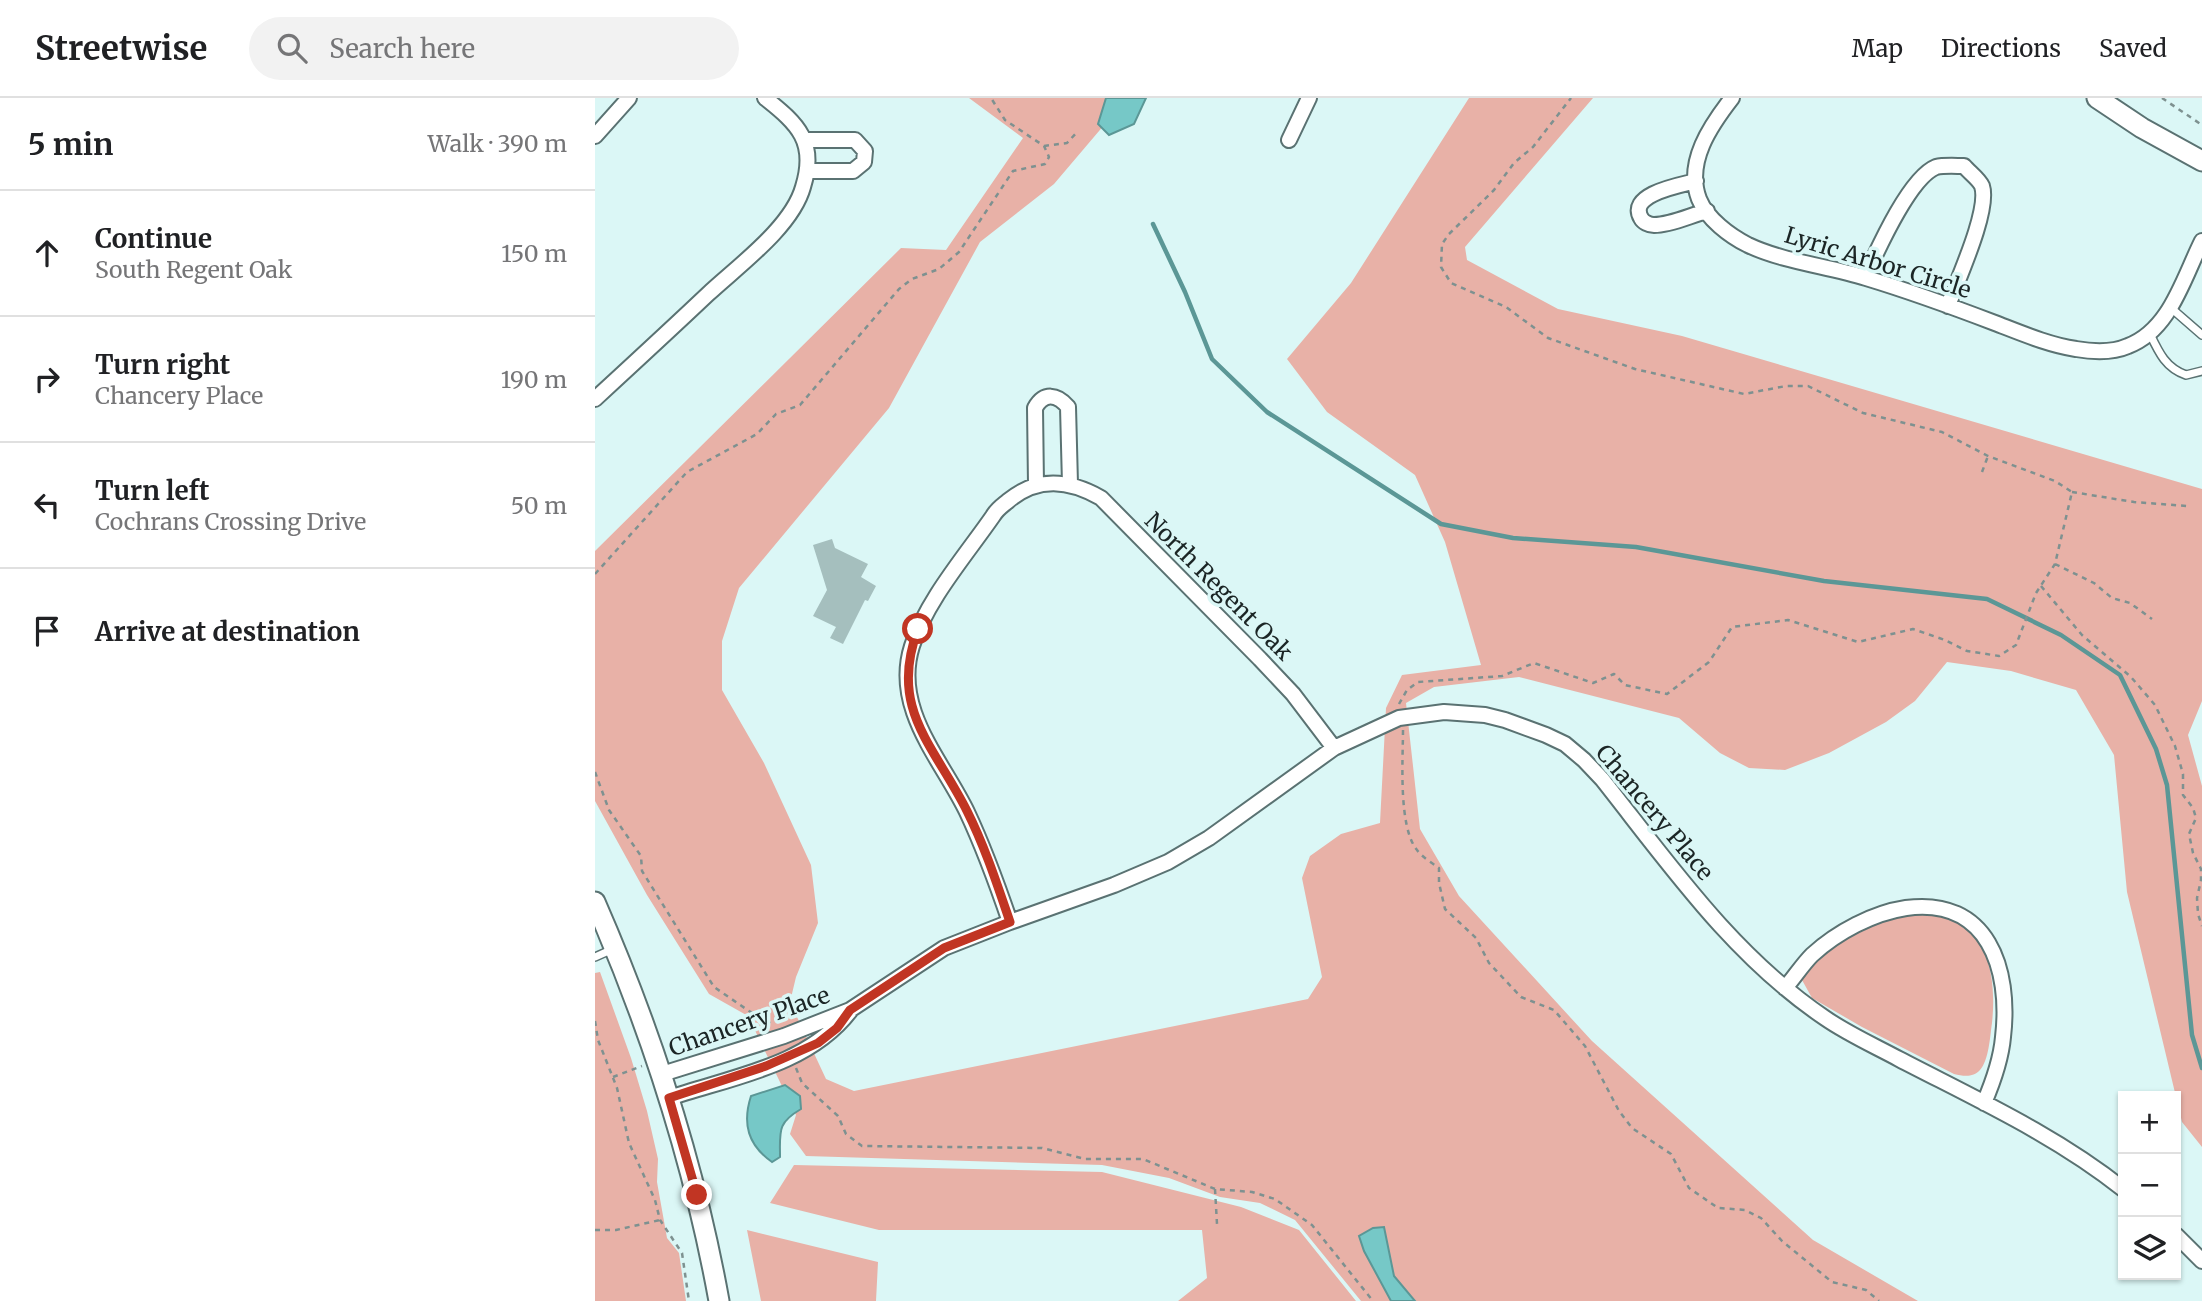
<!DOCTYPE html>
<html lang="en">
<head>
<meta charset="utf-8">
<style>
	:root { --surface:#fff; --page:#f2f2f2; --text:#202124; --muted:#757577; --line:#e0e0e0 }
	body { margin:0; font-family:Merriweather,serif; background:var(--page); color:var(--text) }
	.controls { position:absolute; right:21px; bottom:21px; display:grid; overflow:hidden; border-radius:0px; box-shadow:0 2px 5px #0004 }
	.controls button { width:63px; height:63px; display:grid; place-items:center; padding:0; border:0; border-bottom:2px solid var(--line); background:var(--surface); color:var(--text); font:35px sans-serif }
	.stop { position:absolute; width:21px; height:21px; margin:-16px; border:5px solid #c13523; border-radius:50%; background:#fff }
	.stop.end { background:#c13523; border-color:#fff; box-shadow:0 2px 7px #0008 }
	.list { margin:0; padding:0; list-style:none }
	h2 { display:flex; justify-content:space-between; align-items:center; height:91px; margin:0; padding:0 28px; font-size:30px }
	h2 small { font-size:23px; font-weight:400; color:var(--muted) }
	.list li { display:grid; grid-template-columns:46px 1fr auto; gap:21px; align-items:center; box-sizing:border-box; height:126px; padding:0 28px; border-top:2px solid var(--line) }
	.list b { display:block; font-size:26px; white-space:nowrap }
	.list p { margin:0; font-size:23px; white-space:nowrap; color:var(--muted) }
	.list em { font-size:23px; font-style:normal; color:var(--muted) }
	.icon { flex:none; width:38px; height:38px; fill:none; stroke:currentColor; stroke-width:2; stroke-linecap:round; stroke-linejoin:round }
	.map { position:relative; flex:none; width:1607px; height:1203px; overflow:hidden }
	header { display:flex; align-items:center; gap:42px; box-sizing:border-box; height:98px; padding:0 35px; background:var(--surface); border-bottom:2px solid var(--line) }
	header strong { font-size:33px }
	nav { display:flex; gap:38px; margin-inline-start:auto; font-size:24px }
	.search { width:490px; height:63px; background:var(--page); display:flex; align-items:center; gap:18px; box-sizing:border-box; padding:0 24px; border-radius:38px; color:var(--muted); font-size:26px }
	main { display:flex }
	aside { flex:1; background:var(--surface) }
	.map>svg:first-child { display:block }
</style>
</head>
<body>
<header>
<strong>Streetwise</strong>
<div class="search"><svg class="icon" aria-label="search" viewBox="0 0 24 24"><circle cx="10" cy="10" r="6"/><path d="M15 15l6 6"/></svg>Search here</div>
<nav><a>Map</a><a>Directions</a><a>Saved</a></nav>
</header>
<main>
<aside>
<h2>5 min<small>Walk · 390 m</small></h2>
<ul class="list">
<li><svg class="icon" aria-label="ahead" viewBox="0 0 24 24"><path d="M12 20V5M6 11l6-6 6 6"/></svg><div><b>Continue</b><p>South Regent Oak</p></div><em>150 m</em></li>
<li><svg class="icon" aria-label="right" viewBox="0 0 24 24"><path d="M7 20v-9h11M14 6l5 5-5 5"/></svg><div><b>Turn right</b><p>Chancery Place</p></div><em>190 m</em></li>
<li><svg class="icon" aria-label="left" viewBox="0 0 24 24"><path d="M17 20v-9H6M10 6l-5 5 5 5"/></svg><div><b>Turn left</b><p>Cochrans Crossing Drive</p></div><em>50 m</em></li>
<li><svg class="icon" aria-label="arrive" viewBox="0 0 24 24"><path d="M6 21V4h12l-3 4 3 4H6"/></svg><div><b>Arrive at destination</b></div></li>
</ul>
</aside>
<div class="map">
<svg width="1607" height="1203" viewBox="0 0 1607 1203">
	<rect width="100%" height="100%" fill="#dbf7f6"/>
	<path fill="#e8b1a7" d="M374,0H528L521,13L459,86L385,144L294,310L144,490L127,543V592L169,665L216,767L223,825L201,879L195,904L231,981L259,993L713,901L727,879L707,780L715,758L746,736L785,725L791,610L807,577L886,567L850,444L820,377L732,314L692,261L756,185L874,0H998L870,149L872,162L963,211L1087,238L1607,391V603L1593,637L1607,688V1049L1587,1024L1532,794L1519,657L1481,592L1416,573L1352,564L1320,603L1291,624L1234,655L1190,672L1154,670L1125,655L1084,620L924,579L839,589L811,605L825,731L864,798L997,943L1218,1142L1323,1203H766L700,1122L665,1105L625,1099L574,1080L507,1067L211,1058L195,1036L201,1017L153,918L114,896L52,797L0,703V453L306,150L351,152L428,40Z
		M1317,816C1330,817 1343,817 1355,821C1397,836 1401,888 1397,925C1395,938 1394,962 1385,972C1378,980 1368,978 1359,976L1267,929L1217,900L1207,882C1228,844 1277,825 1317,816Z
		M5,874L36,960L52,1013L63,1061L62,1084L72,1140L84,1155L91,1203H0V875Z
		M199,1067L507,1074L646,1109L704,1132L761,1203H583L612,1180L607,1132H284L175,1105Z
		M152,1132L283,1164L281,1203H166Z"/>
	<path fill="#76c8c7" stroke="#5b9796" stroke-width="2" d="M511,0H551L539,26L514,37L503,26Z
		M190,987L205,998L206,1011C182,1025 185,1033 185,1059L177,1064C153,1047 147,1026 156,998Z
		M789,1129L799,1178L820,1203H796L769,1153L764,1138L778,1130Z"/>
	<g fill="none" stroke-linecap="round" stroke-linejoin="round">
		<path stroke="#5b9796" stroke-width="4.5" d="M558,126L590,194L617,261L672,314L846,426L918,440L1041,449L1229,483L1392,501L1466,537L1525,577L1561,651L1572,687L1597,937L1607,970"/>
	</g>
	<path fill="#a5bfbe" d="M237,441L240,450L273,466L266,479L281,488L273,503L270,502L248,546L235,540L241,529L218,518L232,492L218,447Z"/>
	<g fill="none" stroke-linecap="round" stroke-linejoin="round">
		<g stroke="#5a7272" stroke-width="10">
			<path id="lane" d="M1576,210L1607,237
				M1555,236C1564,255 1571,270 1591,277L1607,273
				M0,859L18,851"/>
		</g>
		<g stroke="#5a7272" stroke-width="18">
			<path id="street" d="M1137,0C1116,27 1090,64 1104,101C1112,121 1135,138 1153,147C1189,164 1233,168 1271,180C1314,193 1358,209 1400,225C1426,235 1454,247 1481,251C1498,254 1517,255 1533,248C1575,232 1588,181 1607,143
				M0,38L34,0
				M209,42H260L270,53L269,64L258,73H212
				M694,42L714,0
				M1101,83C1086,87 1032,96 1046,120C1048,124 1054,127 1059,127C1076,127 1096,117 1112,113
				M1270,179C1282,153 1314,80 1341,69C1349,67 1361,68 1369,68C1374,74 1384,81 1387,88C1395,112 1362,183 1353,208
				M0,301C38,266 76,231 113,196C143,168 197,129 208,89C222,44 203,26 170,0
				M441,387L440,310C449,294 462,296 473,309L475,386
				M415,824C402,786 389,750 372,714C347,662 297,611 317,548C331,503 371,457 398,418C402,411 407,408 413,403C443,378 474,382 506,400L665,561L698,596L739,650
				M1190,890C1199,880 1207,867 1217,857C1242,834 1278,815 1311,810C1393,799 1416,871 1408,939C1406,962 1398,984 1389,1005
				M67,976L189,938L255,912L349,850L415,824L519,787L573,764L614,740L739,650L804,620L849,614L890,617L910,622L951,637L970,646L989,662L1007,681C1075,767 1138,858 1230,920C1253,936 1280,948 1304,961C1381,1001 1460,1037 1528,1091
				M74,1000C136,979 213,968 255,913
				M1581,1137L1607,1163"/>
		</g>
		<g stroke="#5a7272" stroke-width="23">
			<path id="secondary" d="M1502,0L1547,30L1607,63
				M0,804C56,932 99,1065 124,1203"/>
		</g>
		<path stroke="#7e9190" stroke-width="2.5" stroke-dasharray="5 5" stroke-linecap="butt" d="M1567,0L1607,27
			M449,48L472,45L483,33
			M1387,374L1393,358
			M1477,394L1539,404L1592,408
			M1460,466L1499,485L1517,500L1535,505L1557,521
			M0,476L92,374L162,336L181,316L205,307L304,191L317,181L344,171L364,154L418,73L450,66L454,59L449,48L410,22L396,0
			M1446,488L1487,537L1536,579L1560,607L1580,648L1588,676V697L1598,710L1601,720L1594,736L1598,755L1606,771V782L1602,800L1603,816L1607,828
			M804,606L812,592L823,584L907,578L939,565L998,585L1019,576L1030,587L1072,596L1114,564L1137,529L1193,522L1263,544L1318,531L1350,542L1372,553L1404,558L1421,547L1441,495L1460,466L1477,394L1460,383L1393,358L1347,334L1268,315L1213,288H1191L1149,296L1040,271L953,240L911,209L856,185L846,169L847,146L854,136L899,92L919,65L938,49L976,0
			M808,632C808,661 803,729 822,752C827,759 837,765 844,770V785L850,811L881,840L894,865L926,899L959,912L990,948L1024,1013L1037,1030L1076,1056L1094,1090L1123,1110L1150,1112L1166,1120L1187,1143L1237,1184L1271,1192L1284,1203
			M0,674L14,712L46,758L47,773L119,889L154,913L177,926
			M0,923L3,942L22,990L34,1045L60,1102L65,1122L87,1155L94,1203
			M76,956L90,954
			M201,970L207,985L243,1018L251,1036L267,1048L447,1050L490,1061H548L620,1091L657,1094L680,1101L717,1127L778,1203
			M18,979L47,968
			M620,1091L622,1126
			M0,1132H21L65,1122"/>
		<use href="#lane" stroke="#fff" stroke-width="7"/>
		<use href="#street" stroke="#fff" stroke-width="14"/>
		<use href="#secondary" stroke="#fff" stroke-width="19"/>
	</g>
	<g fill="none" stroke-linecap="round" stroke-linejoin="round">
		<path stroke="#c13523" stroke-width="9" d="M102,1097L74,1000L171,968L223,945L242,930L255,912L349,850L415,824C402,786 390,749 372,713C339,647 293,611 323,531"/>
	</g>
	<g text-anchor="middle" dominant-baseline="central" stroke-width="7" stroke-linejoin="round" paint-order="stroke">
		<g font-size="23" fill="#1b2525" stroke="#dbf7f6">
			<text transform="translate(1283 164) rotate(17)">Lyric Arbor Circle</text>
			<text transform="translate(624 488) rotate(45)">North Regent Oak</text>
			<text transform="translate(1060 714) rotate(50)">Chancery Place</text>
			<text transform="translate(154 923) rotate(-19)">Chancery Place</text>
		</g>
	</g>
</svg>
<div class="controls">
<button>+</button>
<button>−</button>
<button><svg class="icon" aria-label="layers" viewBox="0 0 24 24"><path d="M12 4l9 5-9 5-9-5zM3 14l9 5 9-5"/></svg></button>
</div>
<div class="stop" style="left:323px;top:531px"></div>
<div class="stop end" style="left:102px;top:1097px"></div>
</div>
</main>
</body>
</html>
